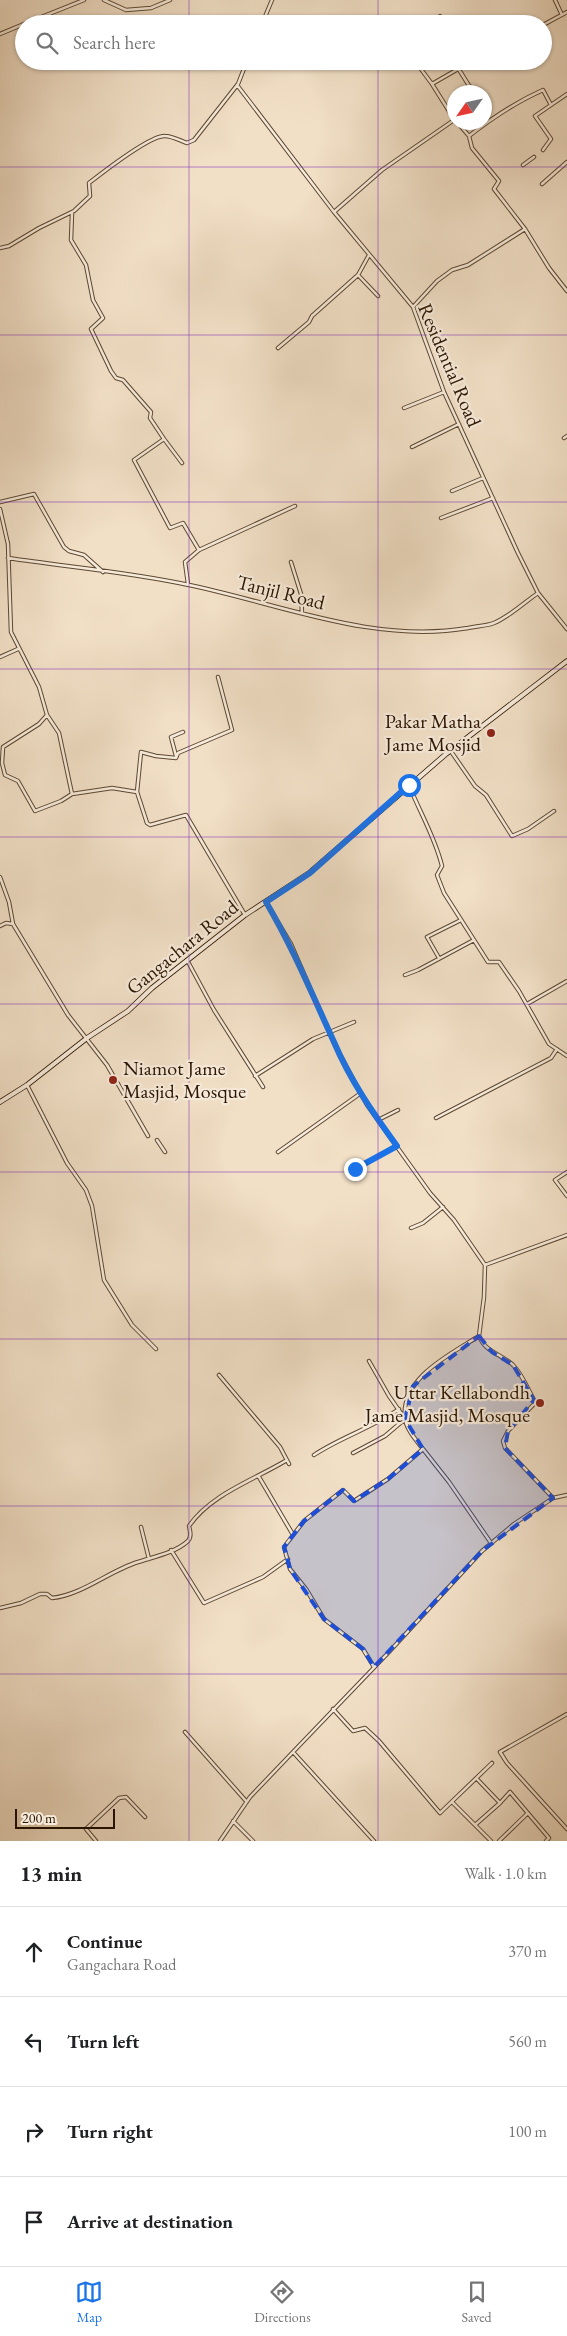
<!DOCTYPE html>
<html lang="en">
<head>
<meta charset="utf-8">
<style>
	:root { --surface:#fff; --page:#f6f6f6; --text:#202124; --muted:#757577; --line:#e0e0e0; --accent:#1a73e8 }
	body { margin:0; font-family:"EB Garamond",serif; background:var(--page); color:var(--text) }
	.compass { position:absolute; left:447px; top:85px; width:45px; height:45px; border-radius:50%; background:var(--surface); box-shadow:0 1px 4px #0004; rotate:236deg }
	.scale { position:absolute; left:15px; bottom:12px; width:100px; box-sizing:border-box; padding-left:5px; border:2px solid #2c1500; border-top:0; font-size:14px; line-height:18px; white-space:nowrap; color:#2c1500; -webkit-text-stroke:4px #f6eada; paint-order:stroke }
	.stop { position:absolute; width:15px; height:15px; margin:-11px; border:4px solid #1a73e8; border-radius:50%; background:#fff }
	.stop.end { background:#1a73e8; border-color:#fff; box-shadow:0 1px 5px #0008 }
	.list { margin:0; padding:0; list-style:none }
	h2 { display:flex; justify-content:space-between; align-items:center; height:65px; margin:0; padding:0 20px; font-size:21px }
	h2 small { font-size:16px; font-weight:400; color:var(--muted) }
	.list li { display:grid; grid-template-columns:32px 1fr auto; gap:15px; align-items:center; box-sizing:border-box; height:90px; padding:0 20px; border-top:1px solid var(--line) }
	.list b { display:block; font-size:19px; white-space:nowrap }
	.list p { margin:0; font-size:16px; white-space:nowrap; color:var(--muted) }
	.list em { font-size:16px; font-style:normal; color:var(--muted) }
	.icon { flex:none; width:28px; height:28px; fill:none; stroke:currentColor; stroke-width:2; stroke-linecap:round; stroke-linejoin:round }
	.map { position:relative; flex:none; width:567px; height:1841px; overflow:hidden }
	.search { position:absolute; background:var(--surface); box-shadow:0 1px 4px #0004; left:15px; right:15px; top:15px; height:55px; display:flex; align-items:center; gap:12px; box-sizing:border-box; padding:0 18px; border-radius:28px; color:var(--muted); font-size:19px }
	.sheet { height:425px; background:var(--surface) }
	nav { display:flex; justify-content:space-around; align-items:center; box-sizing:border-box; height:70px; border-top:1px solid var(--line); background:var(--surface); font-size:14px; color:var(--muted) }
	nav a { display:grid; justify-items:center; gap:2px }
	nav .on { color:var(--accent) }
	.map>svg:first-child { display:block }
</style>
</head>
<body>
<div class="map">
<svg width="567" height="1841" viewBox="0 0 567 1841">
	<rect width="100%" height="100%" fill="#f1dfc6"/>
	<filter id="stains"><feTurbulence type="fractalNoise" baseFrequency=".004" numOctaves="4"/><feColorMatrix values="0 0 0 0 .2 0 0 0 0 .09 0 0 0 0 .02 0 0 0 .5 -.17"/></filter>
	<radialGradient id="worn" r=".72"><stop offset=".6" stop-color="#630" stop-opacity="0"/><stop offset="1" stop-color="#630" stop-opacity=".3"/></radialGradient>
	<g fill="none" stroke-linecap="round" stroke-linejoin="round">
		<g stroke="#5d4832" stroke-width="4.5">
			<path id="street" d="M104,0L126,10L151,8L170,0
				M555,0L562,15
				M440,16L443,24
				M24,24L84,0
				M262,24L272,0
				M543,25L567,12
				M0,34L24,24
				M415,61L432,84
				M458,68L473,92
				M237,85L334,212L413,307L444,392L518,553L538,593L567,629
				M454,119L432,84L472,61
				M457,122L469,136L472,148L499,181L494,189L525,229L549,268L567,291
				M469,136C492,118 516,102 543,90L551,105L567,94
				M543,150L551,139L535,116L551,105
				M523,165L534,157
				M542,184L567,162
				M334,212L382,170L454,120
				M72,213L71,240L86,265L93,300L103,318L91,329L111,371L116,378L123,380L151,412L150,418L164,439
				M0,248L9,246L39,228L74,211L90,196L89,183C102,173 150,135 165,136C172,136 181,141 187,143L194,140L238,84L247,61
				M358,275L378,296
				M413,307L437,281L452,270L468,265L525,229
				M278,348L309,322L312,316L358,275L369,255
				M404,408L444,392
				M564,438L567,436
				M412,447L459,424
				M182,463L164,439L134,460L170,528L183,523L199,550
				M452,491L483,478
				M0,502L34,494L64,547L69,551L84,555L103,572
				M0,509L8,544L11,632L39,687L47,715L59,733L72,794L112,788L137,792L147,823L150,825L186,815L245,915
				M441,518L493,498
				M8,558C68,567 130,572 189,585C281,604 373,644 468,628C476,626 487,626 494,623C509,617 525,602 538,593
				M291,562L301,594L302,613
				M188,584L185,562L199,550L295,506
				M0,657L18,649
				M47,715L39,724L3,747L2,763L5,775L18,781L35,811L61,801L72,794
				M450,750L475,786L486,795L512,836L528,829L554,811
				M176,756L171,737L183,732
				M409,785C420,813 435,837 442,866L437,875L444,893L488,962H499L519,991L549,1044L567,1056
				M137,792L141,752L156,756L176,758L178,753L232,730L218,677
				M0,877L9,902L13,924
				M266,902L291,944L334,1043L367,1105L430,1193L454,1220L485,1265
				M0,926L6,923L13,924L68,1015L107,1065L148,1136
				M439,958L427,937L461,920
				M187,960L214,1010L263,1087
				M405,975L418,970L474,940
				M527,1004L567,981
				M255,1076L313,1039L354,1022
				M27,1085L67,1163L86,1190L92,1206L104,1280L132,1325L156,1349
				M436,1118L551,1058L557,1049
				M378,1120L398,1110
				M157,1140L165,1152
				M278,1152L361,1093
				M355,1169L397,1146
				M567,1172L555,1180L567,1196
				M411,1228L423,1223L443,1207
				M567,1235L485,1265L484,1297L479,1336C485,1352 501,1354 513,1365C522,1374 528,1389 534,1400L535,1403L508,1431L503,1441L505,1448L553,1498L567,1495
				M219,1375L280,1447L289,1464
				M423,1449C416,1440 407,1430 405,1419C400,1378 451,1354 479,1336
				M353,1453L385,1436L405,1419L389,1396L369,1361
				M314,1455C341,1437 372,1428 399,1409
				M259,1477L292,1533
				M141,1527L149,1559
				M171,1550L204,1603L263,1577L288,1559
				M0,1608L21,1603L40,1594H47L52,1598C82,1595 109,1571 138,1562C153,1557 175,1553 188,1541C192,1537 190,1531 189,1526C211,1494 254,1480 287,1460
				M374,1667L363,1649L324,1619L306,1589L290,1569L284,1547L304,1521L343,1490L354,1501L388,1479L423,1449L449,1482L491,1543
				M333,1709L353,1731L365,1728L379,1741L440,1813L492,1763
				M567,1714L500,1752L507,1763L567,1829
				M185,1732L246,1801
				M477,1779L500,1803L510,1792L549,1838L546,1841
				M452,1802L491,1841
				M233,1821L253,1841
				M475,1825L500,1803
				M96,1841L86,1829L119,1798L126,1797L145,1817
				M220,1841L250,1797L293,1752
				M374,1841L293,1752L389,1652L482,1551L514,1524L553,1498
				M499,1841L528,1813"/>
		</g>
		<g stroke="#2c1500" stroke-width="5.5">
			<path id="secondary" d="M0,1102L27,1085L87,1038L128,1011L152,988L245,915L309,873L446,754L567,661"/>
		</g>
		<use href="#street" stroke="#f6eada" stroke-width="2.5"/>
		<use href="#secondary" stroke="#f6eada" stroke-width="4"/>
	</g>
	<g fill="none" stroke-linecap="round" stroke-linejoin="round">
		<path stroke="#1a73e8" stroke-width="6" d="M355,1169L397,1146C373,1113 350,1080 334,1042C312,994 293,948 266,902L310,873L409,785"/>
	</g>
	<path fill="#1d4ed8" fill-opacity="0.2" stroke="#1d4ed8" stroke-width="4" stroke-dasharray="10 6" stroke-linejoin="round" d="M479,1336L492,1352L513,1365L534,1400L508,1431L505,1448L553,1498L482,1551L374,1667L363,1649L324,1619L290,1569L284,1547L304,1521L343,1490L354,1501L388,1479L423,1449L405,1419L413,1386Z"/>
	<path fill="none" stroke="#7b2cbf" stroke-width="1" stroke-opacity="0.55" d="M189,0V24M378,0V24M189,61V1841M378,61V1841M0,167H567M0,335H567M0,502H567M0,669H567M0,837H567M0,1004H567M0,1172H567M0,1339H567M0,1506H567M0,1674H567"/>
	<g fill="#8f2418" stroke="#f6eada" stroke-width="2">
		<circle cx="491" cy="733" r="5"/>
		<circle cx="113" cy="1080" r="5"/>
		<circle cx="540" cy="1403" r="5"/>
	</g>
	<g text-anchor="middle" dominant-baseline="central" stroke-width="4.5" stroke-linejoin="round" paint-order="stroke">
		<g font-size="20" fill="#2c1500" stroke="#f6eada">
			<text transform="translate(450 365) rotate(67)">Residential Road</text>
			<text transform="translate(281 592) rotate(14)">Tanjil Road</text>
			<text transform="translate(182 947) rotate(-39)">Gangachara Road</text>
		</g>
		<g font-size="20" fill="#2c1500" stroke="#f6eada" text-anchor="end">
			<text x="481" y="721">Pakar Matha<tspan x="481" dy="23">Jame Mosjid</tspan></text>
			<text x="123" y="1068" text-anchor="start">Niamot Jame<tspan x="123" dy="23">Masjid, Mosque</tspan></text>
			<text x="530" y="1392">Uttar Kellabondh<tspan x="530" dy="23">Jame Masjid, Mosque</tspan></text>
		</g>
	</g>
	<rect width="100%" height="100%" filter="url(#stains)"/>
	<rect width="100%" height="100%" fill="url(#worn)"/>
</svg>
<svg class="compass" viewBox="-18 -18 36 36"><path d="M0-13l5 13h-10z" fill="#e53935"/><path d="M0 13l5-13h-10z" fill="#757577"/></svg>
<div class="scale">200 m</div>
<div class="stop" style="left:409px;top:785px"></div>
<div class="stop end" style="left:355px;top:1169px"></div>
<div class="search"><svg class="icon" aria-label="search" viewBox="0 0 24 24"><circle cx="10" cy="10" r="6"/><path d="M15 15l6 6"/></svg>Search here</div>
</div>
<section class="sheet">
<h2>13 min<small>Walk · 1.0 km</small></h2>
<ul class="list">
<li><svg class="icon" aria-label="ahead" viewBox="0 0 24 24"><path d="M12 20V5M6 11l6-6 6 6"/></svg><div><b>Continue</b><p>Gangachara Road</p></div><em>370 m</em></li>
<li><svg class="icon" aria-label="left" viewBox="0 0 24 24"><path d="M17 20v-9H6M10 6l-5 5 5 5"/></svg><div><b>Turn left</b></div><em>560 m</em></li>
<li><svg class="icon" aria-label="right" viewBox="0 0 24 24"><path d="M7 20v-9h11M14 6l5 5-5 5"/></svg><div><b>Turn right</b></div><em>100 m</em></li>
<li><svg class="icon" aria-label="arrive" viewBox="0 0 24 24"><path d="M6 21V4h12l-3 4 3 4H6"/></svg><div><b>Arrive at destination</b></div></li>
</ul>
</section>
<nav>
<a class="on"><svg class="icon" aria-label="map" viewBox="0 0 24 24"><path d="M3 6l6-2 6 2 6-2v14l-6 2-6-2-6 2zM9 4v14M15 6v14"/></svg>Map</a>
<a><svg class="icon" aria-label="directions" viewBox="0 0 24 24"><path d="M12 3l9 9-9 9-9-9zM9 14v-3h6M13 9l2 2-2 2"/></svg>Directions</a>
<a><svg class="icon" aria-label="saved" viewBox="0 0 24 24"><path d="M7 4h10v16l-5-4-5 4z"/></svg>Saved</a>
</nav>
</body>
</html>
